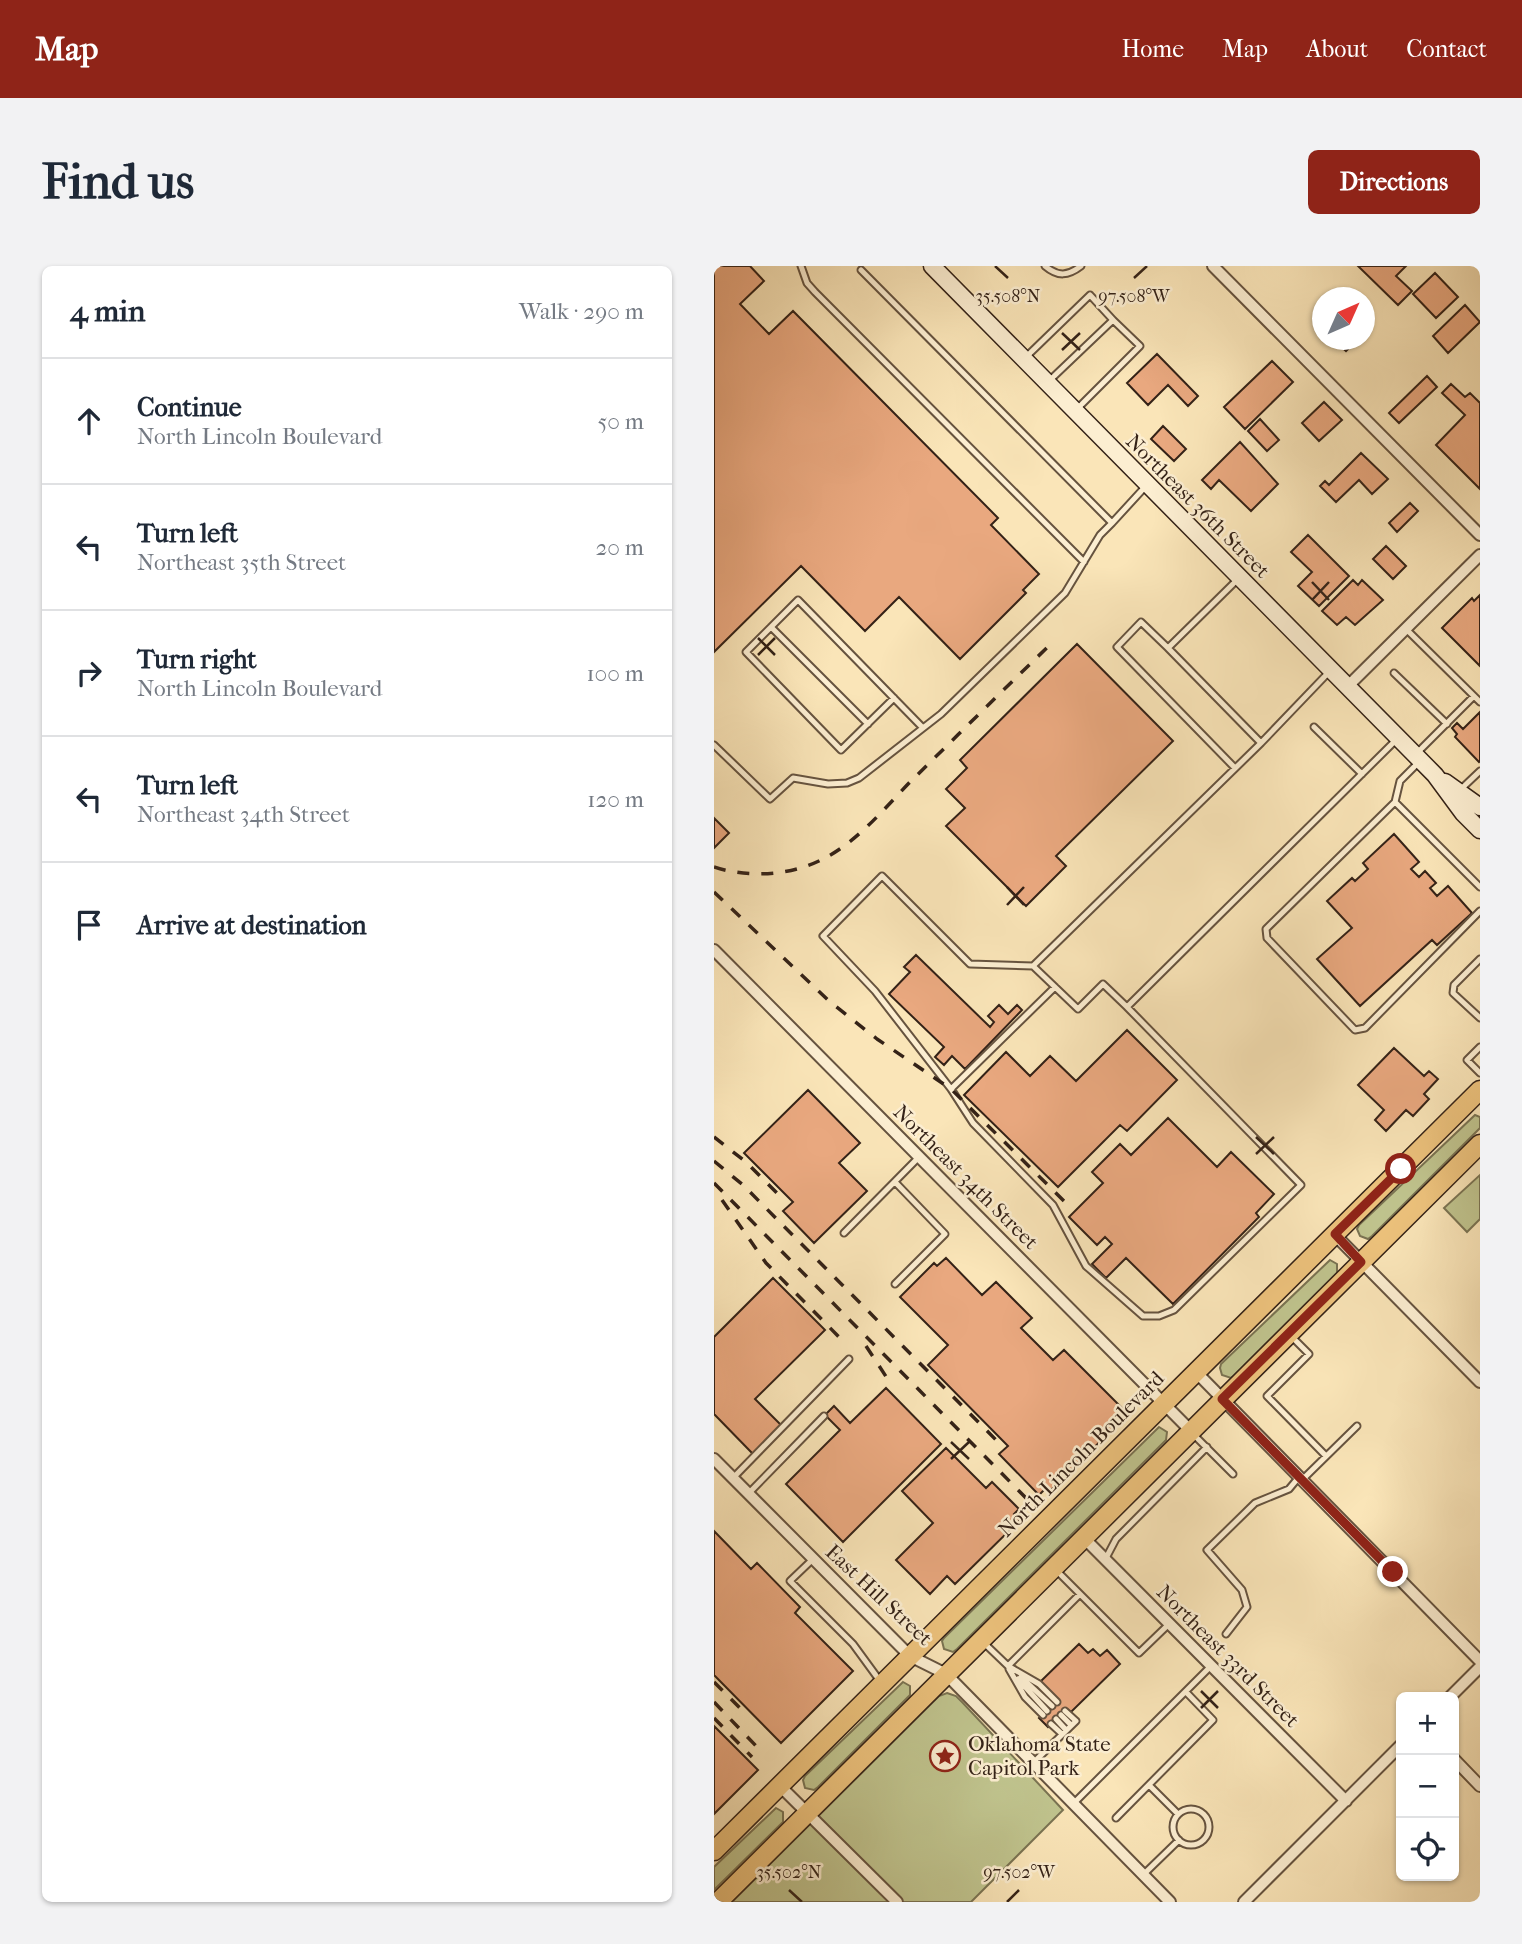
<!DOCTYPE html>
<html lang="en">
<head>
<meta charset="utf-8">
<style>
	:root { --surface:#fff; --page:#f2f2f3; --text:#1f2937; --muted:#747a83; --line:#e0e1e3; --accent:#8f2418 }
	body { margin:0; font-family:"IM FELL French Canon",serif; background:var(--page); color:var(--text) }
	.controls { position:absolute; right:21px; bottom:21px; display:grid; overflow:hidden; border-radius:10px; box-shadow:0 2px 5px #0004 }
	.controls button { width:63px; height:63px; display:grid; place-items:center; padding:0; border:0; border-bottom:2px solid var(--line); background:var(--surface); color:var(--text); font:35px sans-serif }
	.compass { position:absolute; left:598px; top:21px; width:63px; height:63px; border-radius:50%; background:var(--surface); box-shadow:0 2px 5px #0004; rotate:45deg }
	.stop { position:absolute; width:21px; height:21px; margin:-16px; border:5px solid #8f2418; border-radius:50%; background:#fff }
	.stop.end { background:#8f2418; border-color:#fff; box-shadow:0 2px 7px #0008 }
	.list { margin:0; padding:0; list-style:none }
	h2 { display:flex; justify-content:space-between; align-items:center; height:91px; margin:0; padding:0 28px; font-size:30px }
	h2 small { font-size:23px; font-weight:400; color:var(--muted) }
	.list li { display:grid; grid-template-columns:46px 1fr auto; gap:21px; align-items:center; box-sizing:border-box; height:126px; padding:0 28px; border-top:2px solid var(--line) }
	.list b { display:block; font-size:26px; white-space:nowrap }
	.list p { margin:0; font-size:23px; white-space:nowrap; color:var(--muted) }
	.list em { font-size:23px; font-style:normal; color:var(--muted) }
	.icon { flex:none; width:38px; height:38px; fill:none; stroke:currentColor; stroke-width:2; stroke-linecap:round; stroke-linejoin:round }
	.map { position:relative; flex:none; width:766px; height:1636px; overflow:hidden; border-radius:10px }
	header { display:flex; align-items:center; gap:42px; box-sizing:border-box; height:98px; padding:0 35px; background:var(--accent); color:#fff }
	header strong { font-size:33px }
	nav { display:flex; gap:38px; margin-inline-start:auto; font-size:24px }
	.intro { display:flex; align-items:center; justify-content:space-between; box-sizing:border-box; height:168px; padding:0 42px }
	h1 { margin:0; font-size:49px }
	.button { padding:18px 32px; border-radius:10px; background:var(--accent); color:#fff; font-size:24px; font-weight:700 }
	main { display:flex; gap:42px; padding:0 42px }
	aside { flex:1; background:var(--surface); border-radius:10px; box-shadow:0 2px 5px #0004 }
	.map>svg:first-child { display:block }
</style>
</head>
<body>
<header>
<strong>Map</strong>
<nav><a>Home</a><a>Map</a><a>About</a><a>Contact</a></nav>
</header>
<div class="intro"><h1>Find us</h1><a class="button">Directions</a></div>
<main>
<aside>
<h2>4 min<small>Walk · 290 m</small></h2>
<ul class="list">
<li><svg class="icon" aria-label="ahead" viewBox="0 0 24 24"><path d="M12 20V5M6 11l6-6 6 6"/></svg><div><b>Continue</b><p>North Lincoln Boulevard</p></div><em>50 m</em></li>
<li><svg class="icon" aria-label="left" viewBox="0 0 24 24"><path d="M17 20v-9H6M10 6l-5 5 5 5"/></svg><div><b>Turn left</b><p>Northeast 35th Street</p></div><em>20 m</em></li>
<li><svg class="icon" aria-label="right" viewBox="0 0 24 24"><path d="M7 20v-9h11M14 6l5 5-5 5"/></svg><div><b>Turn right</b><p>North Lincoln Boulevard</p></div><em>100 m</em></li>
<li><svg class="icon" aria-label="left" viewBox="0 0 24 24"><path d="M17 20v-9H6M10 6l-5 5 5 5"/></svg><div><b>Turn left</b><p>Northeast 34th Street</p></div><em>120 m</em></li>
<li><svg class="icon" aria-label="arrive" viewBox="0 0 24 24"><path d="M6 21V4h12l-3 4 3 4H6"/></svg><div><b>Arrive at destination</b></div></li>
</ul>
</aside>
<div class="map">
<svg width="766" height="1636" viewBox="0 0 766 1636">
	<rect width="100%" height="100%" fill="#fae5b8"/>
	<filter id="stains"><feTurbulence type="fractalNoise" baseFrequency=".00286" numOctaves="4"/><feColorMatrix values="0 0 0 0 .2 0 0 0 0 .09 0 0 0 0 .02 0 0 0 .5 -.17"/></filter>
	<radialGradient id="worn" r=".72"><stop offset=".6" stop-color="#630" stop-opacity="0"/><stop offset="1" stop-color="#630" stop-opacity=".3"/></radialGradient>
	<path fill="#c0c48e" stroke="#7a7352" stroke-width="2" d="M761,849L766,851V862L658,970L654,973L646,970L643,963L645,959Z
		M766,909V953L753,966L730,942Z
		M616,994L623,998V1007L521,1109L517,1112L508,1109L506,1102L507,1098Z
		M445,1161L453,1166L452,1174L243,1383L239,1386L230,1383L228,1375L230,1372Z
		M189,1416L196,1420V1429L104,1521L100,1524L91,1522L89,1514L91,1510Z
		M233,1427L242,1430L248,1436L349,1544L257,1636H18L225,1430Z
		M62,1542L69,1546V1556L0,1624V1601Z"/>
	<path fill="#e9a87f" stroke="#342217" stroke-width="2" d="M0,0H36L50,15L26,38L55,68L79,45L284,252L277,259L325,308L309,324L312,327L246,393L185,331L151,365L87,300L0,386Z
		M644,0H692L682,10L698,25L684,39Z
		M721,7L744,31L722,52L699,28Z
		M751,39L766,56L734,87L719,70Z
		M620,74H643L632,85Z
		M443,88L484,130L474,140L454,119L434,139L413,117Z
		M558,95L579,116L531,163L510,141Z
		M713,110L723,121L685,157L675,147Z
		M737,118L751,131L756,127L766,137V223L722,179L751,149L728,127Z
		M610,136L628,154L605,175L588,157Z
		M546,153L565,174L553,185L534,165Z
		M449,160L472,183L460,195L437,173Z
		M526,176L564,218L537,245L505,214L497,223L488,214Z
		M647,187L674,213L658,228L645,214L622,236L606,220L611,215L615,219Z
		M696,237L704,245L683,266L675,257Z
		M594,269L635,310L605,340L584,320L598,306L577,286Z
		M672,280L692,300L679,313L659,293Z
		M639,314L644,319L648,314L669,334L641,359L632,351L623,359L608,345Z
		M766,329V400L728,362L758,332L760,335Z
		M363,378L459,475L342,590L352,600L312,640L232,560L251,542L232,523L253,502L246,494Z
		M766,446V495L765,496L741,471L743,468L738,462L743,457L749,463Z
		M0,552L15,567L0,582Z
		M680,568L705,596L697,603L705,611L711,605L722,617L716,622L723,630L734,620L758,647L723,679L718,674L646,740L603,693L638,662L613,635L638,612L641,615L654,603L649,597Z
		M202,689L276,761L280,756L274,750L285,739L294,748L303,739L308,744L251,803L238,790L230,799L221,791L230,781L175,728L196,706L190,701Z
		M413,764L463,814L413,865L406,859L344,921L250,829L292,786L316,810L336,790L362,815Z
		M680,782L710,810L715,805L724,813L710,828L715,833L699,850L692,844L672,865L661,854L670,844L644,819Z
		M94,824L146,877L125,897L153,925L100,977L69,945L79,936L30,887Z
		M454,852L503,901L517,886L560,928L542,947L545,951L459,1038L412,992L392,1012L378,998L398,978L391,971L383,979L355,951L389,917L378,906L406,878L417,889Z
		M232,992L268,1029L282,1016L318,1052L307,1062L339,1094L350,1084L414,1148L336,1225L333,1221L325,1229L285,1188L294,1180L214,1099L234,1079L186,1031L220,997L223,1000Z
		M59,1012L111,1064L41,1133L68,1160L39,1188L0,1148V1071Z
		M172,1122L227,1178L129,1276L72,1218L126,1164L111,1149L120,1140L136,1157Z
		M232,1182L272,1222L278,1216L305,1243L300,1248L306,1254L241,1318L233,1310L216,1328L182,1294L219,1257L188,1225Z
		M0,1265L37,1303L43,1297L86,1341L81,1347L139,1405L67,1477L0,1409Z
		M365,1378L374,1387L379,1383L386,1390L393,1384L406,1398L357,1446L353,1443L334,1461L325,1452L344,1435L326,1416Z
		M0,1460L44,1504L0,1548Z"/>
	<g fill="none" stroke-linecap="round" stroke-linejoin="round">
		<g stroke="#66533f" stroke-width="9">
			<path id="lane" d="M87,0L93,17L101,26L370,296
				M331,0C344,11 354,10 367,0
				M147,4L398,257L431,221
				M312,91L376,29L399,54
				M335,115L399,54L426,80L363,143
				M524,313L454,382L547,477
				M57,361L154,458
				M692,363L766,436
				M454,382L427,356L403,381L521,502
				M680,407L733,458
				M180,432L127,484L32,386L84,334L209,462
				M600,461L648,508
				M0,479L56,533L79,512L114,518L133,517L145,512L227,448L351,327L386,269L398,257
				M703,487L760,430
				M704,497L686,515L681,536L552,663L553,672L641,764L651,762L766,645
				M746,524L766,505
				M681,536L766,621
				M766,693L740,719L739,727L766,752
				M319,700L364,743L389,718L413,741L682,474
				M413,741L587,919L460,1044L445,1050H429L372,1000L339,939L259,857L237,823L161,725L109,670L168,610L256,698L319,700L547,477L615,406
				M766,781L753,794L766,807
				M237,823L341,721
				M181,916L231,968L181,1018
				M130,967L205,891
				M577,1070L595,1088L553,1130L612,1190
				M479,1168L519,1208
				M19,1212L135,1093
				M588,1214L643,1160
				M34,1228L110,1150
				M392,1292L402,1273L493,1181
				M99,1293L76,1315L139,1378L166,1415
				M343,1305L425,1387L455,1358
				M512,1368L533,1341L528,1324L493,1284L541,1237L575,1223L585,1211
				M269,1376L294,1400L366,1328
				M294,1400L325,1418L343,1436
				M295,1403L311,1431L329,1449
				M307,1411L338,1440
				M304,1413L333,1445
				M347,1449L357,1459
				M342,1453L352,1464
				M337,1458L348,1468
				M319,1497L362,1455L351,1445
				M435,1519L464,1548
				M359,1538L497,1400
				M459 1561a18 18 0 1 1 36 0a18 18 0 1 1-36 0Z
				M402,1552L499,1454L472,1426
				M430,1608L465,1574"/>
		</g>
		<g stroke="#66533f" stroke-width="14">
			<path id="street" d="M499,0L766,269
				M634,420L766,289
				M0,684L477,1165
				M621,969L766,1116
				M482,1106L766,1395
				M0,1193L196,1390L232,1408L456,1636
				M369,1271L632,1535
				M736,1431L766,1401
				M740,1493L766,1520
				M66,1520L183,1636
				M530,1636L687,1479"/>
		</g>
		<g stroke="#342217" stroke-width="19">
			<path id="secondary" d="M218,0L721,509L749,547L766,564
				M731,516L766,541"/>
		</g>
		<g stroke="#342217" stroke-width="21">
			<path id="primary" d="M0,1585L766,824
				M4,1636L766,878"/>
		</g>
		<use href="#lane" stroke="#fceed1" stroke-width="5"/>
		<use href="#street" stroke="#fceed1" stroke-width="10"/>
		<use href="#secondary" stroke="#fceed1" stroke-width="16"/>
		<use href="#primary" stroke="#edc27c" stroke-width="18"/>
		<path stroke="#342217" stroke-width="3.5" stroke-dasharray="12 12" stroke-linecap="butt" d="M0,601C34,612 76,610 109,593C143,576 170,543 196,516C244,469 292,421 340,375
			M0,626L115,735L163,773L237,823L358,943
			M0,871L32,896L69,933
			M0,895L29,919L289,1181
			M0,917L318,1238
			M8,934L52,997L128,1074
			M152,1080L173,1112
			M0,1416L27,1443
			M0,1436L45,1483
			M0,1452L38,1491"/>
	</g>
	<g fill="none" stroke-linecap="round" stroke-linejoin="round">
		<path stroke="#8f2418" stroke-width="9" d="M679,1306L508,1133L647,996L621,968L687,903"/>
	</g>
	<path fill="none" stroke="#342217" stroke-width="2.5" d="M281,0L294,12M420,12L433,0M348,67L366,84M348,84L366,67M598,316L615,334M598,334L615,316M44,372L61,389M44,389L61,372M293,621L310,639M293,639L310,621M542,871L560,888M542,888L560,871M237,1176L255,1193M237,1193L255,1176M487,1425L504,1442M487,1442L504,1425M75,1624L88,1636M293,1636L305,1624"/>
	<defs>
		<g id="sight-ring" transform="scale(1.575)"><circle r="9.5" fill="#fceed1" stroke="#8f2418" stroke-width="1.5"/><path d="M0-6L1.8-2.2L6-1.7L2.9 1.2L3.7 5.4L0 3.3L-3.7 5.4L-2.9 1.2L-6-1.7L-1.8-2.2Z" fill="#8f2418"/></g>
	</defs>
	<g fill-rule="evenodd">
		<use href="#sight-ring" x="231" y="1490"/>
	</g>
	<g text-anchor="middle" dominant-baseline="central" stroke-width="5" stroke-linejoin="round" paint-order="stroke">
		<g font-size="21" fill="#342217" stroke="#fceed1">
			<text transform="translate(484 240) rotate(45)">Northeast 36th Street</text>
			<text transform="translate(252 911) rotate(45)">Northeast 34th Street</text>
			<text transform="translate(367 1188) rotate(-45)">North Lincoln Boulevard</text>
			<text transform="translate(165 1329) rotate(43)">East Hill Street</text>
			<text transform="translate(514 1390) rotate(45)">Northeast 33rd Street</text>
		</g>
		<g font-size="21" fill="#342217" stroke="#fceed1" text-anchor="start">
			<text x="254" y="1478">Oklahoma State<tspan x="254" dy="24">Capitol Park</tspan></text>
		</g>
	</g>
	<g font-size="18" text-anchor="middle" fill="#342217" stroke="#fceed1" stroke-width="5" stroke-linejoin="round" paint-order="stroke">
		<text x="294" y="36">35.508°N</text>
		<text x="420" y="36">97.508°W</text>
		<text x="75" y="1612">35.502°N</text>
		<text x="305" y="1612">97.502°W</text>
	</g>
	<rect width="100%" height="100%" filter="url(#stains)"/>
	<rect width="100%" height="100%" fill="url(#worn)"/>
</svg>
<div class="controls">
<button>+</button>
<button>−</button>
<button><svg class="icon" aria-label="locate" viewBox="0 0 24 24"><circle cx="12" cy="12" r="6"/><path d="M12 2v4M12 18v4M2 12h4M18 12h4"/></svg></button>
</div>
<svg class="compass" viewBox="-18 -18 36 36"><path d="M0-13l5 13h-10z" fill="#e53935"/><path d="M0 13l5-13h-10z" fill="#747a83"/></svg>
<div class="stop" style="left:687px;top:903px"></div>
<div class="stop end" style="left:679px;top:1306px"></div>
</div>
</main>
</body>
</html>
